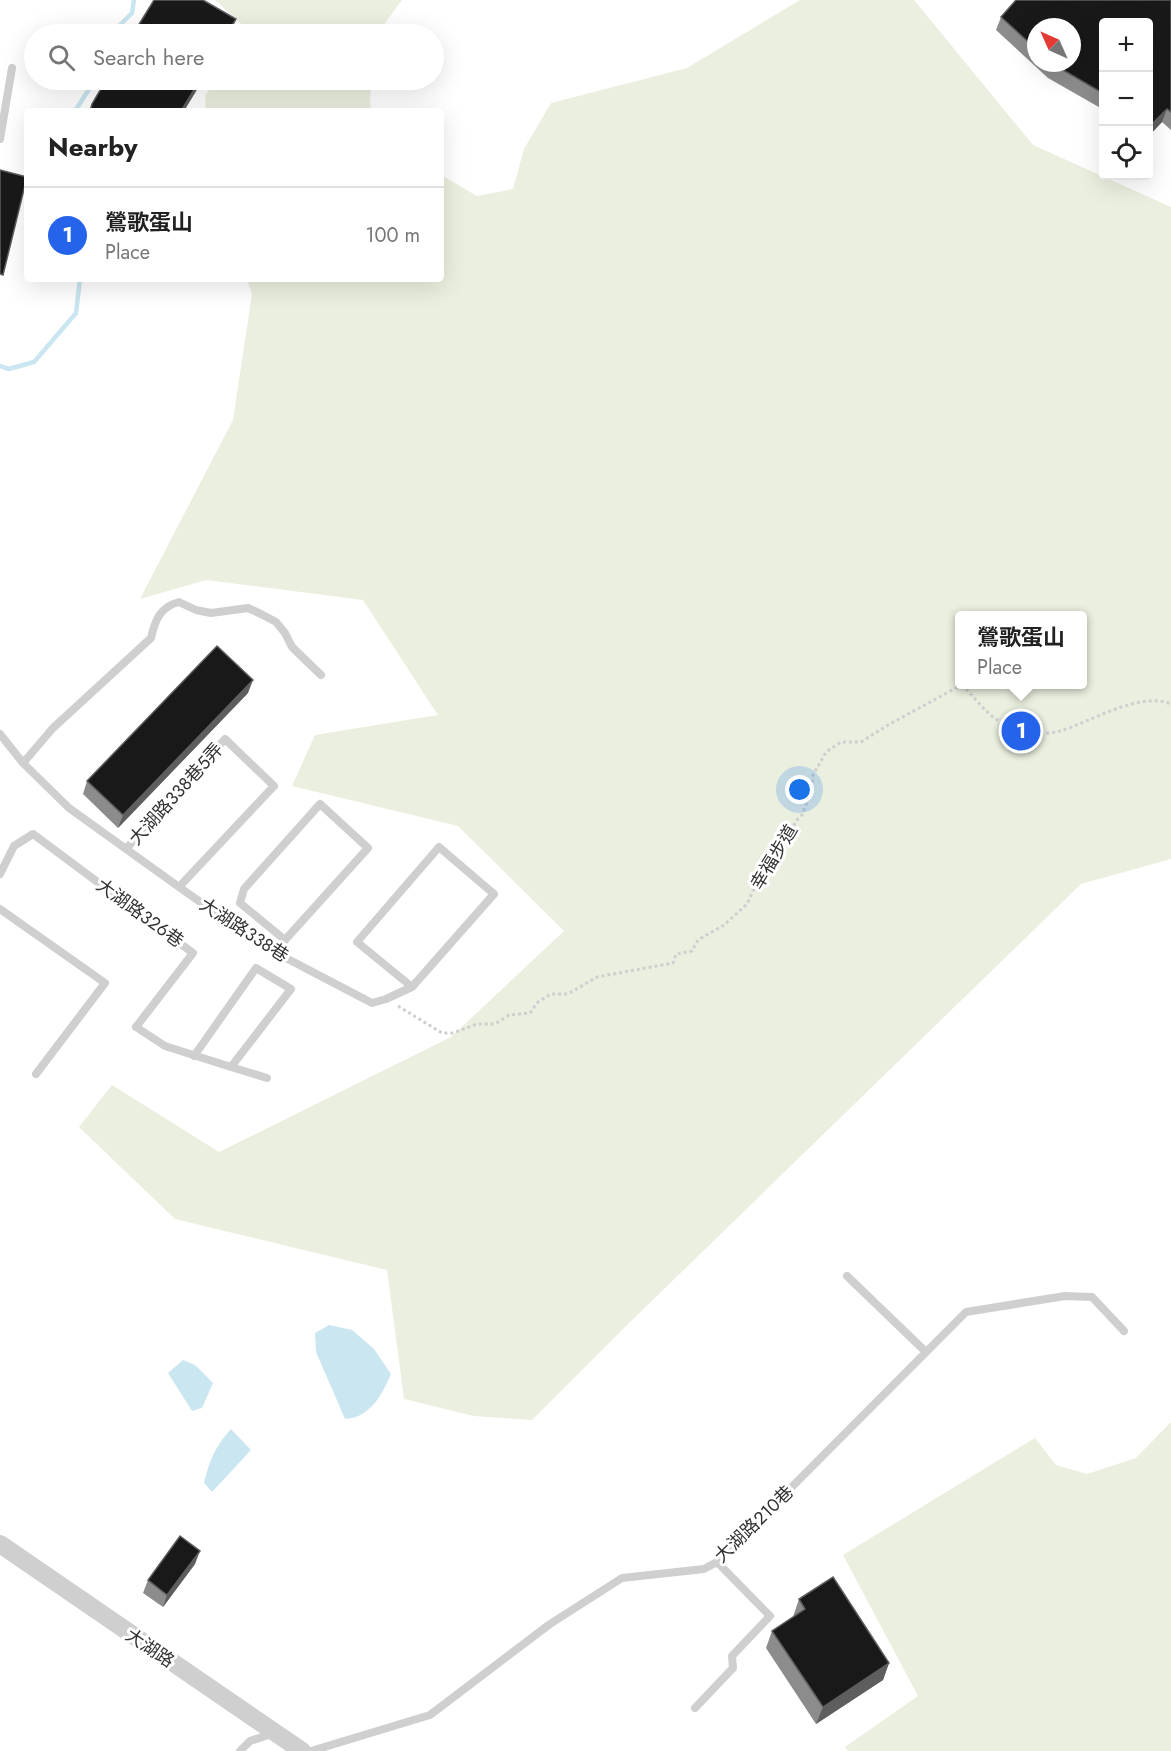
<!DOCTYPE html>
<html lang="en">
<head>
<meta charset="utf-8">
<style>
	:root { --surface:#fff; --page:#f2f2f2; --text:#222; --muted:#767676; --line:#e0e0e0; --accent:#2563eb }
	body { margin:0; font-family:Jost,"Noto Sans TC",sans-serif; background:var(--page); color:var(--text) }
	.controls { position:absolute; right:18px; top:18px; display:grid; overflow:hidden; border-radius:6px; box-shadow:0 6px 24px #0002 }
	.controls button { width:54px; height:54px; display:grid; place-items:center; padding:0; border:0; border-bottom:2px solid var(--line); background:var(--surface); color:var(--text); font:30px sans-serif }
	.compass { position:absolute; left:1027px; top:18px; width:54px; height:54px; border-radius:50%; background:var(--surface); box-shadow:0 6px 24px #0002; rotate:315deg }
	.you { position:absolute; left:800px; top:790px; width:21px; height:21px; margin:-15px; border:4px solid #fff; border-radius:50%; background:#1a73e8; box-shadow:0 0 0 9px #1a73e833 }
	.badge { display:grid; place-items:center; width:39px; height:39px; border-radius:50%; background:var(--accent); color:#fff; font-size:20px; font-weight:700 }
	.pin { position:absolute; translate:-50% -50%; border:3px solid #fff; box-shadow:0 2px 6px #0006 }
	.popup { position:absolute; left:955px; top:611px; width:132px; height:78px; box-sizing:border-box; display:grid; place-content:center; border-radius:6px; background:var(--surface); filter:drop-shadow(0 2px 4px #0005); font-size:20px; white-space:nowrap; color:var(--muted) }
	.popup b { font-size:22px; color:var(--text) }
	.popup::after { content:''; position:absolute; left:50%; top:100%; margin-left:-12px; border:12px solid transparent; border-top-color:var(--surface) }
	.list { margin:0; padding:0; list-style:none }
	h2 { display:flex; justify-content:space-between; align-items:center; height:78px; margin:0; padding:0 24px; font-size:26px }
	h2 small { font-size:20px; font-weight:400; color:var(--muted) }
	.list li { display:grid; grid-template-columns:39px 1fr auto; gap:18px; align-items:center; box-sizing:border-box; height:96px; padding:0 24px; border-top:2px solid var(--line) }
	.list b { display:block; font-size:22px; white-space:nowrap }
	.list p { margin:0; font-size:20px; white-space:nowrap; color:var(--muted) }
	.list em { font-size:20px; font-style:normal; color:var(--muted) }
	.icon { flex:none; width:33px; height:33px; fill:none; stroke:currentColor; stroke-width:2; stroke-linecap:round; stroke-linejoin:round }
	.map { position:relative; flex:none; width:1171px; height:1751px; overflow:hidden }
	.search { position:absolute; background:var(--surface); box-shadow:0 6px 24px #0002; left:24px; top:24px; width:420px; height:66px; display:flex; align-items:center; gap:15px; box-sizing:border-box; padding:0 21px; border-radius:33px; color:var(--muted); font-size:22px }
	.panel { position:absolute; background:var(--surface); box-shadow:0 6px 24px #0002; left:24px; top:108px; width:420px; height:174px; border-radius:6px }
	.map>svg:first-child { display:block }
</style>
</head>
<body>
<div class="map">
<svg width="1171" height="1751" viewBox="0 0 1171 1751">
	<rect width="100%" height="100%" fill="#fff"/>
	<path fill="#eaefdf" fill-rule="evenodd" d="M215,0H402L377,34H245L248,30Z
		M800,0H914L1033,145L1171,207V859L1081,884L627,1325L532,1420L474,1416L404,1399L387,1270L175,1219L79,1127L112,1085L219,1152L451,1037L564,931L458,826L292,786L315,735L438,715L363,600L206,580L140,599L233,420L252,294L247,279H441V175L477,196L513,189L524,149L551,103L687,68ZM960,616H1082V684H960Z
		M216,80H371L370,105L373,111H206L205,96Z
		M1171,1422V1751H848L845,1747L918,1696L843,1555L1035,1438L1056,1465L1087,1474L1136,1458Z"/>
	<path fill="#cae6f0" d="M329,1325L352,1330L374,1349L391,1374C382,1395 370,1418 345,1419L316,1352L315,1333Z
		M183,1360L195,1365L213,1383L202,1408L192,1411L168,1373Z
		M231,1429L251,1450L212,1492L204,1483C210,1459 215,1447 231,1429Z"/>
	<g fill="none" stroke-linecap="round" stroke-linejoin="round">
		<path stroke="#cae6f0" stroke-width="4.5" d="M111,34L132,13L134,0
			M75,111L95,80
			M0,366L9,369L34,362L76,313L80,279"/>
		<path stroke="#cfcfcf" stroke-width="3" stroke-dasharray="3 3" stroke-linecap="butt" d="M398,1006L442,1033H453L477,1024H495L509,1015L530,1013L538,1002L551,994H568L597,977L673,963L676,954L692,951L698,940L724,925L747,904L757,882L778,857L796,821L802,815L812,789L813,775L826,752L841,742H861L888,725L956,688H965C975,698 984,711 996,719C1006,725 1017,726 1027,734C1038,733 1050,734 1060,731C1091,722 1139,691 1171,704"/>
		<path stroke="#cfcfcf" stroke-width="8" d="M0,139L12,68
			M0,734L23,763L69,808L179,887L263,946L372,1003L386,999L412,987L494,894L439,847L357,942L412,987
			M23,763L53,728L151,638C155,620 160,607 179,602L196,610L211,613L248,608L261,614L276,622L285,633L292,647L321,675
			M126,849L225,739L274,786L179,887
			M0,874L14,846L33,834L193,953L136,1027L165,1046L231,1067L291,989L256,968L194,1056
			M0,909L105,983L36,1074
			M280,956L285,940L368,848L320,804L244,889L240,903L285,940
			M231,1067L267,1078
			M847,1276L926,1352
			M695,1708L733,1668L732,1656L770,1616L717,1562
			M240,1751L250,1741L274,1733
			M311,1751L430,1715L550,1624L622,1578L704,1569L717,1562L966,1312L1065,1296L1092,1297L1124,1331"/>
		<path stroke="#cfcfcf" stroke-width="18" d="M0,1544L302,1751"/>
	</g>
	<path fill="#8c8c8c" fill-rule="evenodd" d="M1171,0V130L1162,122L1149,135V22H1104V110L1048,78L996,30L1001,17ZM1036,27L1072,63H1036Z
		M248,693L118,828L83,794L87,781Z
		M195,1564L163,1607L143,1593L148,1580Z
		M799,1599L889,1663L883,1680L816,1724L766,1648L772,1631L793,1617Z"/>
	<path fill="#5e5e5e" d="M236,19L231,32L230,34H227Z
		M200,80H203L184,111H181Z
		M1167,109L1162,122L1149,136L1153,123Z
		M253,680L248,693L118,828L123,815Z
		M200,1551L195,1564L163,1607L167,1595Z
		M889,1663L883,1680L816,1724L823,1707Z"/>
	<path fill="#191919" stroke="#5e5e5e" stroke-width="1.5" d="M154,0H203L236,19L227,34H133Z
		M1016,0H1171V112L1167,109L1153,123L1149,120V22H1104V94L1051,63H1072V27H1036V49L1001,17Z
		M106,80H200L181,111H90L92,104Z
		M0,170L27,177L3,275L0,274Z
		M217,646L253,680L123,815L87,781Z
		M180,1536L200,1551L167,1595L148,1580Z
		M833,1577L889,1663L823,1707L772,1631L805,1609L799,1599Z"/>
	<g text-anchor="middle" dominant-baseline="central" stroke-width="6" stroke-linejoin="round" paint-order="stroke">
		<g font-size="18" fill="#323232" stroke="#fff">
			<text transform="translate(176 794) rotate(-48)">大湖路338巷5弄</text>
			<text transform="translate(774 857) rotate(-59)">幸福步道</text>
			<text transform="translate(140 913) rotate(36)">大湖路326巷</text>
			<text transform="translate(244 930) rotate(33)">大湖路338巷</text>
			<text transform="translate(754 1524) rotate(-44)">大湖路210巷</text>
			<text transform="translate(150 1648) rotate(34)">大湖路</text>
		</g>
	</g>
</svg>
<div class="controls">
<button>+</button>
<button>−</button>
<button><svg class="icon" aria-label="locate" viewBox="0 0 24 24"><circle cx="12" cy="12" r="6"/><path d="M12 2v4M12 18v4M2 12h4M18 12h4"/></svg></button>
</div>
<svg class="compass" viewBox="-18 -18 36 36"><path d="M0-13l5 13h-10z" fill="#e53935"/><path d="M0 13l5-13h-10z" fill="#767676"/></svg>
<div class="you"></div>
<div class="pin badge" style="left:1021px;top:731px">1</div>
<div class="popup"><b>鶯歌蛋山</b>Place</div>
<div class="search"><svg class="icon" aria-label="search" viewBox="0 0 24 24"><circle cx="10" cy="10" r="6"/><path d="M15 15l6 6"/></svg>Search here</div>
<section class="panel">
<h2>Nearby<small></small></h2>
<ul class="list">
<li><span class="badge">1</span><div><b>鶯歌蛋山</b><p>Place</p></div><em>100 m</em></li>
</ul>
</section>
</div>
</body>
</html>
